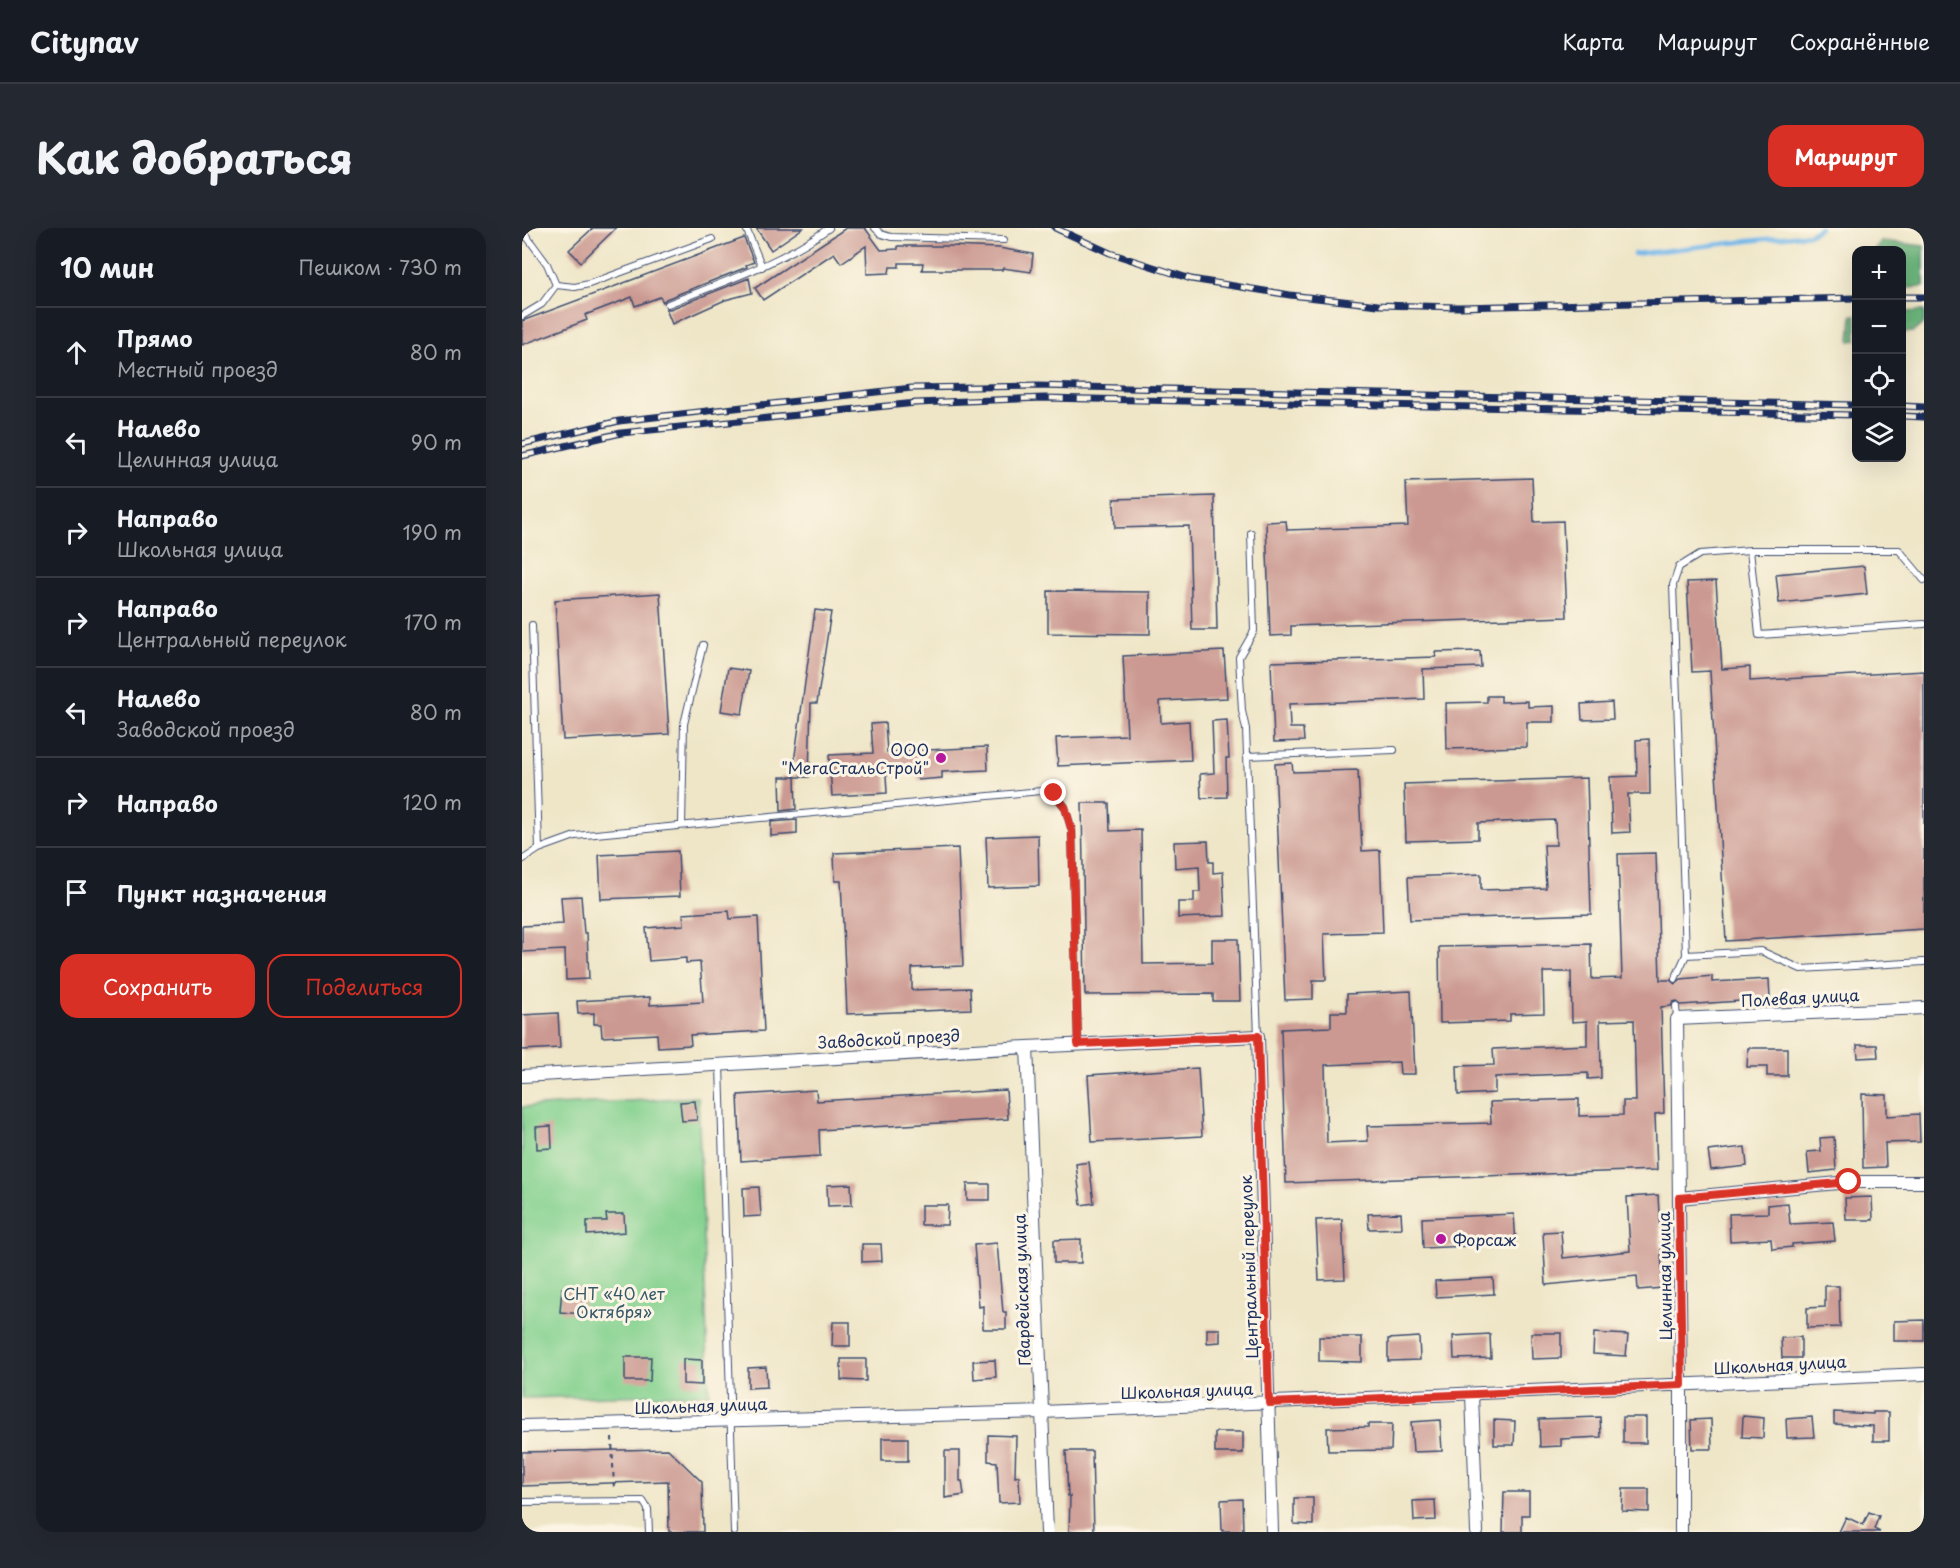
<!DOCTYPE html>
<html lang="ru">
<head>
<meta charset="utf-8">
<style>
	:root { --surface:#171b24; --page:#242831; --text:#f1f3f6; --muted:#9ea1a6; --line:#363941; --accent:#d93025 }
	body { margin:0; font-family:"Playpen Sans",sans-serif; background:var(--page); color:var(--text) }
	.controls { position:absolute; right:18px; top:18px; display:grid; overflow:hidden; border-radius:12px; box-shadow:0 6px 24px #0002 }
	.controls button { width:54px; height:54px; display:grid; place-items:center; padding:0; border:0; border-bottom:2px solid var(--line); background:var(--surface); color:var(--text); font:30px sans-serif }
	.stop { position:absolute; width:18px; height:18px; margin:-14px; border:4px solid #d93025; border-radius:50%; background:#fff }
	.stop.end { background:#d93025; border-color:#fff; box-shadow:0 2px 6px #0008 }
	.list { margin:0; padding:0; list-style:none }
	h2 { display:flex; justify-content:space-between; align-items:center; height:78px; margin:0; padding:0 24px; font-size:26px }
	h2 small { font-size:20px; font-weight:400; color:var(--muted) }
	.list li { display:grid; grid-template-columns:39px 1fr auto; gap:18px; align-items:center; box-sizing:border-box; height:90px; padding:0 24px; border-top:2px solid var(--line) }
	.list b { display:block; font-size:22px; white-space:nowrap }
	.list p { margin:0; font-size:20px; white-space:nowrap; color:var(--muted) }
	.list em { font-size:20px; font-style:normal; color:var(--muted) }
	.actions { display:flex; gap:12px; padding:18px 24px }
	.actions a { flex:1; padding:14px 0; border:2px solid var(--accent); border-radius:18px; text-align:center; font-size:21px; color:var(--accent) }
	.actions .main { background:var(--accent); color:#fff }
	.icon { flex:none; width:33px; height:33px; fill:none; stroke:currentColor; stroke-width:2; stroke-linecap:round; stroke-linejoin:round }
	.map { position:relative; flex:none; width:1402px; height:1304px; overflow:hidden; border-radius:18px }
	header { display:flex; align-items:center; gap:36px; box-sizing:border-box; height:84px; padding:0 30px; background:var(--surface); border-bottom:2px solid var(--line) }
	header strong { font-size:28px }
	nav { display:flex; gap:33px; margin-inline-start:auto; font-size:21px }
	.intro { display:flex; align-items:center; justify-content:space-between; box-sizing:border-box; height:144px; padding:0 36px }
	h1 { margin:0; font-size:42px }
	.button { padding:15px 27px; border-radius:18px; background:var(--accent); color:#fff; font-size:21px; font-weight:700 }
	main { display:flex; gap:36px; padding:0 36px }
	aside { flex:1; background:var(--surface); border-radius:18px; box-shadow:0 6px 24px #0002 }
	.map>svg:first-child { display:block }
</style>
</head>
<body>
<header>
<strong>Citynav</strong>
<nav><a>Карта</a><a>Маршрут</a><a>Сохранённые</a></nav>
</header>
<div class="intro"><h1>Как добраться</h1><a class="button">Маршрут</a></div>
<main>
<aside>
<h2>10 мин<small>Пешком · 730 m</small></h2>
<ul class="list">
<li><svg class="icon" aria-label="ahead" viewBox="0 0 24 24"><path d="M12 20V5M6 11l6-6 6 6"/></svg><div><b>Прямо</b><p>Местный проезд</p></div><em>80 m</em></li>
<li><svg class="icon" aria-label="left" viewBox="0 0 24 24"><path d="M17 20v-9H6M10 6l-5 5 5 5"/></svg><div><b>Налево</b><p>Целинная улица</p></div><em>90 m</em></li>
<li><svg class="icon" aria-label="right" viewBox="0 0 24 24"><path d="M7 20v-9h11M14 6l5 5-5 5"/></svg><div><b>Направо</b><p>Школьная улица</p></div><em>190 m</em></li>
<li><svg class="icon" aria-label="right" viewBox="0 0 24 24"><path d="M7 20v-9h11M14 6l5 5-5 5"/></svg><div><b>Направо</b><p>Центральный переулок</p></div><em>170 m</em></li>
<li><svg class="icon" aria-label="left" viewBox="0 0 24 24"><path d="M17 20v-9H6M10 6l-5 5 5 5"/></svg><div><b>Налево</b><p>Заводской проезд</p></div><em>80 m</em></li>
<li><svg class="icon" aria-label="right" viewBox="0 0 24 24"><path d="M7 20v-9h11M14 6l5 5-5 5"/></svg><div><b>Направо</b></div><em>120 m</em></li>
<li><svg class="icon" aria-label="arrive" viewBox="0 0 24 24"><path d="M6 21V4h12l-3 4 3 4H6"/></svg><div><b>Пункт назначения</b></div></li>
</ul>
<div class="actions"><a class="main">Сохранить</a><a>Поделиться</a></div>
</aside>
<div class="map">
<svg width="1402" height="1304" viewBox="0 0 1402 1304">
	<rect width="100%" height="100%" fill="#fcf5e5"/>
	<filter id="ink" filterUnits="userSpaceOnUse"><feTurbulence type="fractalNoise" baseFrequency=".0167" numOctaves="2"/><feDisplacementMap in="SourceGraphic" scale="12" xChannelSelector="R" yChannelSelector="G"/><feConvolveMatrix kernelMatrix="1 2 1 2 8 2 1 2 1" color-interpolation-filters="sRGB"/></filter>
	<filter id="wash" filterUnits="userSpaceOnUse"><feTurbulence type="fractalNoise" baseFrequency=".008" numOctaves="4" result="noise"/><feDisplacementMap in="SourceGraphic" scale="24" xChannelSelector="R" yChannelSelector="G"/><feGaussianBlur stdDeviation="1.35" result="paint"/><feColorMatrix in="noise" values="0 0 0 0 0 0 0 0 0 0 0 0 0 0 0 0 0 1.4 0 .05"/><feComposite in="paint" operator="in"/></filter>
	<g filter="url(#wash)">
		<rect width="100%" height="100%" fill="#efe6c8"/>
		<path fill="#84d18f" stroke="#508076" stroke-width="1.5" d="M176,869L187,1166L0,1170V879Z"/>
		<path fill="#6bb37a" stroke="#43716c" stroke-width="1.5" d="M1359,13L1402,18V59L1380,60V22H1353Z
			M1402,83V95L1391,104L1380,105V84Z
			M1330,87H1334V112L1328,113Z"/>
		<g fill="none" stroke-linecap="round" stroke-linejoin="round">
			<path stroke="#75b8ea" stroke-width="4.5" d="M1112,26L1288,6L1298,0"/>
		</g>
		<g id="blocks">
			<path fill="#cb9991" d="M71,0H94L59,34L47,22Z
				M234,0H281L249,22Z
				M324,0H343L359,22L376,21V18H429L477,20L511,26L509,44L481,40L480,42H400L401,35H377V39H368L367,45L345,46L344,18L319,35L312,25L241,72L233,60Z
				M222,10L232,34L224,37L225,39L144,71L141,74L138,69L113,78L110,69L63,87L65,92L0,117V93Z
				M227,50L230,65L203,72L150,96L144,81H148Z
				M1010,250L1012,294L1041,293L1045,389L769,398V407L748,408L744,294L764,293L765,302L886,298L884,254Z
				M692,268L695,402H670L667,298L593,300L592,271Z
				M1342,338L1345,366L1257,375L1254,346Z
				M1194,353L1200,441L1228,439V453L1402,443V701L1204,713L1188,443L1170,444L1165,354Z
				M526,363L628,364V406L526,405Z
				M138,365L147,506L41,512L33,372Z
				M293,382L309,384L295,475H289L287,549H273V527Z
				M702,423L705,470L638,473L639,495L667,493L669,532L536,538L534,510L605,507L601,428Z
				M958,423L959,439L901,441L902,471L767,476L768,500H781L782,513L752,514L749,434L914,429L913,424Z
				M206,440L227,443L220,486L199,483Z
				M965,468H979V474L1006,473V479L1032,478V494H1005V519L925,521L924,475L965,474Z
				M1090,474L1091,491L1060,492L1059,476Z
				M705,492L707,530H704L705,569L679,570L678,546L692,545L690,493Z
				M363,495L365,524L465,519L466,542L420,544V550L396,552V546L364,547L365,565L310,568L307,527L351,525L349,496Z
				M1127,511L1128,566H1106L1108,604L1090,605L1088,549L1115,548L1114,512Z
				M770,535L771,544L836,542L840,623L858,622L861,704L802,706L804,752H791V771L763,772L753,536Z
				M258,549H273L274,581L259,583Z
				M1065,550L1069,686L888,692L886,649L959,646V662L1024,660L1022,617H1034L1033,592L956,595V611L884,613L882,556Z
				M560,575H587L588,603L619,602L621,736L690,735V711H716L718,773H691V766L563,767Z
				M275,592V606L249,608V594Z
				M516,607L517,658L466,660L464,609Z
				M686,613L687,634H691V645L701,644L703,688L656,690V674H672V664H678L677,638L653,640L652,614Z
				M436,620L441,738L390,740V762L448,760L449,781L325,786L319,653H313L312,625Z
				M156,623L158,668L79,671L77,627Z
				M1134,625L1138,752H1148L1153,756L1159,751L1190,748V754L1247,751L1248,771L1159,777L1154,773L1151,774L1149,778L1139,779L1142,885L1133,886L1135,942L764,955L759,801L809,799V784H825V766L889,763L893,846H878L877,834L803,837L805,915L846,913L845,898L969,895L968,874L1057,871V888L1101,887V873H1114L1112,792L1078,793L1079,850L1066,851V845L973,849V865L936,867L935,838L972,837L971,821L1065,817V793L1050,794L1049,744H1021L1022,785L988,786V793L918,795L917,719L1069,716L1070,751L1100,750L1096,626Z
				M59,668L62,705H65L67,751L44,752L43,722L0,724V698L41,696L39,669Z
				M207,683L208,691L236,689L242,803L168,807L169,817L136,819L135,806L80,809L79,796H72V785L56,786L55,773L128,769V777L181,774L178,734L164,735V730L127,733L124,700L162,697L161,686Z
				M36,785L38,820L0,822V787Z
				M1335,817H1355L1356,829L1336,830Z
				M1226,820H1265V848H1245V839H1225Z
				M676,840L680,908L570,914L566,847Z
				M294,862L295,873L484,862L486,891L297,902L298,928L219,933L216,867Z
				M1340,866L1365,867V888L1397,886L1398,914L1363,915L1364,939L1341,940Z
				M173,873L175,892L160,893L158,874Z
				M29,898L30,920L15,921L14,899Z
				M1312,909L1314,942L1287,945L1285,924L1299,923L1298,910Z
				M1223,919L1225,938L1189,942L1186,923Z
				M567,934L572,975L559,977L554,936Z
				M329,956L330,977L306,978L305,957Z
				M445,956H468V972H445Z
				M237,959L239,988L222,989L221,960Z
				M1136,967L1141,1060L1116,1062L1115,1048L1024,1057L1021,1004L1039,1003L1041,1030L1108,1023L1105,969Z
				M1350,969L1351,992H1324L1323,970Z
				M1266,975L1268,996L1311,994L1313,1013L1270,1016V1019L1250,1021L1249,1011L1208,1013L1207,986L1246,985V977Z
				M399,977H426L425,997H399Z
				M879,985L880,1000L847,1001L846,986Z
				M84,986H102L103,1004L65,1007V993H85Z
				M992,986L994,1016L901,1020L900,990Z
				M820,991L823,1051L797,1052L794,992Z
				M559,1011V1035H532V1012Z
				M475,1015L481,1084H484V1101H461V1078L457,1079L452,1017Z
				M340,1016H359L360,1033L340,1034Z
				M971,1050L972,1066L914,1069L913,1053Z
				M1303,1058H1317L1318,1099L1285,1100V1080L1303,1079Z
				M40,1060L62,1061L61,1086L38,1084Z
				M1402,1092V1113H1372V1093Z
				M311,1094H328V1118H310Z
				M685,1101H698V1114L685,1115Z
				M1009,1105H1039V1130L1010,1131Z
				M1072,1105L1106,1107L1104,1128L1071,1126Z
				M968,1106L969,1130L932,1131L931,1108Z
				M797,1109H840V1134L797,1133Z
				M897,1109L898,1132L866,1133V1111Z
				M1279,1109V1130H1260L1259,1110Z
				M103,1129H129L128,1153H103Z
				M161,1131L180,1132V1157L161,1156Z
				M319,1131H344V1153L319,1152Z
				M473,1132L474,1149L452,1151L451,1133Z
				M244,1139L245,1159L226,1160V1140Z
				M1312,1184L1351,1186V1184H1367V1213H1351V1198L1312,1196Z
				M1221,1188L1242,1190L1241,1210L1220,1209Z
				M1078,1189L1079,1209L1039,1211V1218L1018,1219L1017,1191Z
				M1101,1189H1124V1215H1101Z
				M1290,1189L1292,1209L1265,1210L1264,1191Z
				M1189,1191L1190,1221H1170L1169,1192Z
				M918,1192L920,1223L891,1224L889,1194Z
				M972,1192L993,1193L992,1217H972Z
				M846,1196H870L869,1222L806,1223L805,1200L846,1199Z
				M693,1204H721V1225H693Z
				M466,1207L494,1208L493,1249L497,1248L498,1274L477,1275L475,1234L466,1233Z
				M360,1210H386V1233H360Z
				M146,1221L180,1254L181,1304H147L146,1253L0,1258V1224Z
				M423,1223H438V1253H440L442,1267L423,1270Z
				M544,1223H570L572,1304H547L548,1268H546Z
				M1101,1261H1127V1284L1100,1283Z
				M982,1264H1007V1287H1000V1304H981Z
				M772,1270H791V1297L772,1296Z
				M720,1271L721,1303H700L699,1272Z
				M913,1272L914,1292L892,1293L891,1273Z
				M1347,1284L1357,1288L1352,1301L1358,1304H1317L1324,1289L1341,1297Z"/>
		</g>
	</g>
	<g filter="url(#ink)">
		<use href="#blocks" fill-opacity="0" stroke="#3b4a6e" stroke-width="1.5"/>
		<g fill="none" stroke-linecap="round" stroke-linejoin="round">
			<g stroke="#3b4a6e" stroke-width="8">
				<path id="lane" d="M224,0L240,39
					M353,0L359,6L369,9L482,12
					M0,2L25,36L34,57
					M34,57L53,59L67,56L190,11
					M146,76C201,54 259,35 307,0
					M0,88L20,76L34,57
					M729,305L732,403L717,429L720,483L724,501L736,808
					M1228,322L1237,407L1402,396
					M10,397L17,621
					M725,528L872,522
					M160,597L162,496L181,417
					M0,632L17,621L53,608L519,563L532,565L543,579L550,603L556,816
					M1164,727L1239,723L1279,741L1402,734
					M1153,751L1164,727L1151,357L1157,339L1178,326L1228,322H1377L1402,352
					M1154,778L1155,791
					M198,837L212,1304
					M0,1274L121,1273L126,1281L127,1304"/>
			</g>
			<g stroke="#3b4a6e" stroke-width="14">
				<path id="street" d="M505,819L525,1304
					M0,848L505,819L736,808L750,1304
					M1157,970L1327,954H1402
					M950,1166L955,1304
					M0,1198L520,1184L1402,1146
					M1159,1304V1157L1155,791L1402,780"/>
			</g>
			<path stroke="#3b4a6e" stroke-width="2" stroke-dasharray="4.5 4.5" stroke-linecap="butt" d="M90,1209L92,1263"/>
			<use href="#lane" stroke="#fff" stroke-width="6"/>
			<use href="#street" stroke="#fff" stroke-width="12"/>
			<g stroke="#1b2f5e" stroke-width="7">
				<path id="rail" d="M533,0L588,25L669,51L768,67L856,77L937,79L1334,70
					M1380,69H1402
					M1380,178L1402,179
					M1380,188L1402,189
					M0,216L97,193L390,160L515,158L1334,177
					M0,228L99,205L394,175L522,170L1334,187"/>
			</g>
			<use href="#rail" stroke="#fcf5e5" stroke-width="4.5" stroke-dasharray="14" stroke-linecap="butt"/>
		</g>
	</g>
	<g fill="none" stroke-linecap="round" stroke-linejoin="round" filter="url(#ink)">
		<path stroke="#d93025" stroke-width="8" d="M532,565L543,579L550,603L556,816L736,808L747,1175L1160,1157L1157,970L1327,954"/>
	</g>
	<g fill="#b5179e" stroke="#fcf5e5" stroke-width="2">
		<circle cx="419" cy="530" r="6"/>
		<circle cx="919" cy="1011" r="6"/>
	</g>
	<g text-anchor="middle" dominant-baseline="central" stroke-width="6" stroke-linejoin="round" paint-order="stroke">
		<g font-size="16" fill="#1b2f5e" stroke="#fcf5e5" text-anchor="end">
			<text x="407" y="521">ООО<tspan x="407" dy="18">"МегаСтальСтрой"</tspan></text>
			<text x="931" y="1011" text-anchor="start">Форсаж</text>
		</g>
		<g font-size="16" fill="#1b2f5e" stroke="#fcf5e5">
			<text transform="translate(1278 769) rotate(-3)">Полевая улица</text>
			<text transform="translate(367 810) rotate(-3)">Заводской проезд</text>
			<text transform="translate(726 1039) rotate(-92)">Центральный переулок</text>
			<text transform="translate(1142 1048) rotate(-91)">Целинная улица</text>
			<text transform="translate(499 1062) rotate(-92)">Гвардейская улица</text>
			<text transform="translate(1258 1136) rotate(-3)">Школьная улица</text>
			<text transform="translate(665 1162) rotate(-2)">Школьная улица</text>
			<text transform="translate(179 1177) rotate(-2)">Школьная улица</text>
		</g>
		<g font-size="16" fill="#35586a" stroke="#fcf5e5">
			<text x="92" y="1065">СНТ «40 лет<tspan x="92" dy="18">Октября»</tspan></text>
		</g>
	</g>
</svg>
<div class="controls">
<button>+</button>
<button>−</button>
<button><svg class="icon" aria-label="locate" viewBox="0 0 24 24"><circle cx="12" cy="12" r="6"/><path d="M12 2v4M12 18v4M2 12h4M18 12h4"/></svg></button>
<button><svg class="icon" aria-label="layers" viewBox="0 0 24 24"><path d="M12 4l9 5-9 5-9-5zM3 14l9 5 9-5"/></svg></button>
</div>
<div class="stop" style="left:1327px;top:954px"></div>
<div class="stop end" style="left:532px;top:565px"></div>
</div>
</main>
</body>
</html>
